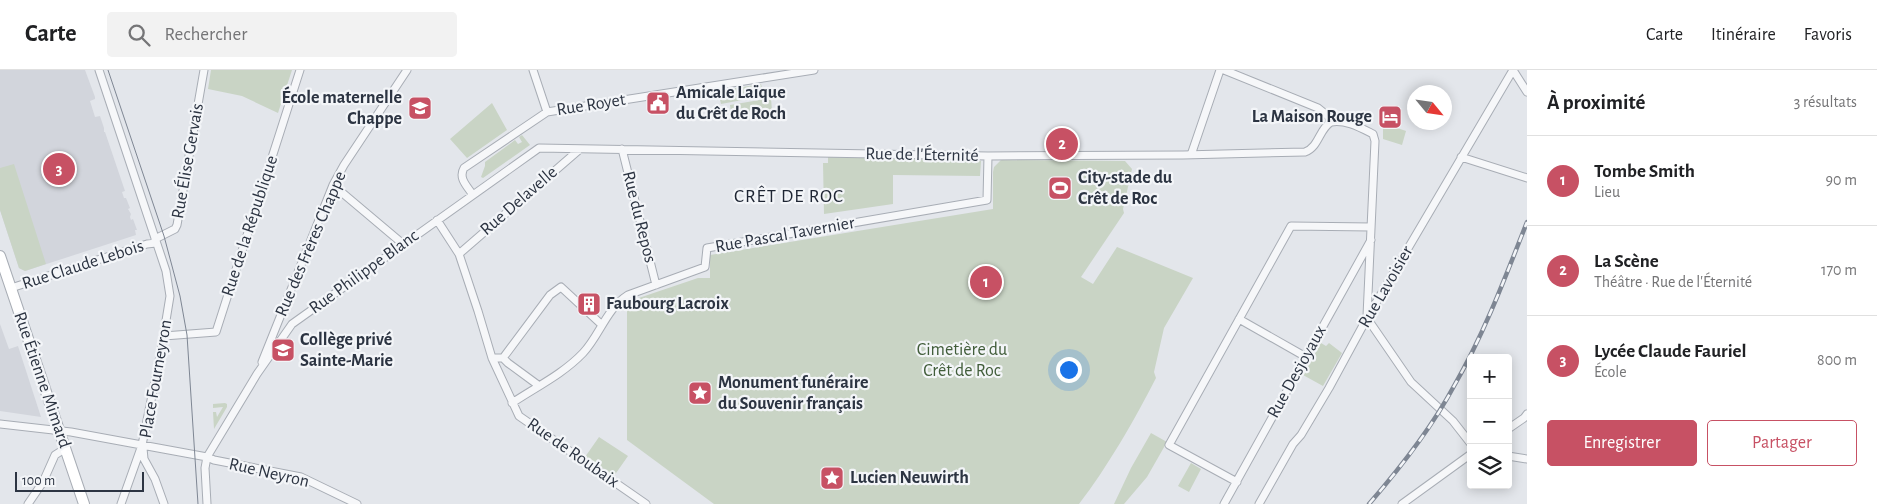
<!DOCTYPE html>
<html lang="fr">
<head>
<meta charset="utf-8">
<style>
	:root { --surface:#fff; --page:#f2f2f2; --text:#202124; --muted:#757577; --line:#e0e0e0; --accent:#c75164 }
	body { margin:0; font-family:"Alegreya Sans",sans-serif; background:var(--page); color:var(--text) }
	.controls { position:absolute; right:15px; bottom:15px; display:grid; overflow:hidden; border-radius:5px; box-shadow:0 2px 12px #0003 }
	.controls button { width:45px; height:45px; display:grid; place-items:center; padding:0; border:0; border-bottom:1px solid var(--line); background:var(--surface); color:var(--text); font:25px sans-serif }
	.compass { position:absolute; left:1407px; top:15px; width:45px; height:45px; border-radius:50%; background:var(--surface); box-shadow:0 2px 12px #0003; rotate:119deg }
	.scale { position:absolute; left:15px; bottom:12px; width:129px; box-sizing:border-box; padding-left:5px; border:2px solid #2c3442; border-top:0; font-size:14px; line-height:18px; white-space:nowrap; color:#2c3442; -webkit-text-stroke:4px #f3f5f8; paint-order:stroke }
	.you { position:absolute; left:1068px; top:299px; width:18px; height:18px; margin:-12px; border:4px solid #fff; border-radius:50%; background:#1a73e8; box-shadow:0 0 0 8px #1a73e833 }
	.badge { display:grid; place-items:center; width:32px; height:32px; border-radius:50%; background:var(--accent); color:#fff; font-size:16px; font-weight:700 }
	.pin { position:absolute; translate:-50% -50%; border:2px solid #fff; box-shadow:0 1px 5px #0006 }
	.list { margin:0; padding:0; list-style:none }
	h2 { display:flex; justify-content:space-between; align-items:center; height:65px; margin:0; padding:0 20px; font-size:21px }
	h2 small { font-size:16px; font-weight:400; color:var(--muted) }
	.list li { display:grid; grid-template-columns:32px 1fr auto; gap:15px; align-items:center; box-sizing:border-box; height:90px; padding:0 20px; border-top:1px solid var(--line) }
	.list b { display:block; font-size:19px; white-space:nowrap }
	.list p { margin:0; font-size:16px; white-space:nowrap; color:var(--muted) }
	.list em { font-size:16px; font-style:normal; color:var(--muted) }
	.actions { display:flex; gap:10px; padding:15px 20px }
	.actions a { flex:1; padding:11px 0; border:1px solid var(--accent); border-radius:5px; text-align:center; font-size:18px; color:var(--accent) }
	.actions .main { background:var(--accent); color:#fff }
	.icon { flex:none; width:28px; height:28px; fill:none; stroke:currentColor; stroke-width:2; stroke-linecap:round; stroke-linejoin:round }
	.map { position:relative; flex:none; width:1527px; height:434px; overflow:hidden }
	header { display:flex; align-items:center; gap:30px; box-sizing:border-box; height:70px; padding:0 25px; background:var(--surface); border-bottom:1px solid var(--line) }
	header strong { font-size:24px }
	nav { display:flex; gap:28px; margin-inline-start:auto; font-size:18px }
	.search { width:350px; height:45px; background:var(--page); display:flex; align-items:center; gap:12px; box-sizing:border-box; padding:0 18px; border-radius:5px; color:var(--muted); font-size:19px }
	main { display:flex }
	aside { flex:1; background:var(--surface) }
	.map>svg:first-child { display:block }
</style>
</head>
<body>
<header>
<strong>Carte</strong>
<div class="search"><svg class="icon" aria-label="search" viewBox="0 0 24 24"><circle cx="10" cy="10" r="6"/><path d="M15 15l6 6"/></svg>Rechercher</div>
<nav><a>Carte</a><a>Itinéraire</a><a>Favoris</a></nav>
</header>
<main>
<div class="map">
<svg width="1527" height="434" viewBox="0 0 1527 434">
	<rect width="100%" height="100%" fill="#e3e6eb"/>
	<path fill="#d2d5dc" d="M0,0H85L95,27V29L90,31L95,47L100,46L104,58V62H105L125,121L122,122L124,128H126L130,138L128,139L131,144L130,147L131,150L133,149L137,160H135L136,165L25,201L19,198L0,140Z
		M0,254L9,279L18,276L41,347L0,341Z"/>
	<path fill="#c9d4c5" d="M211,0H292L278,43L242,26L208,19Z
		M761,14L764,26L721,34L718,21Z
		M771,28L772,41L732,48L730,35Z
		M492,33L507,60L467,88L450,69Z
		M1383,53L1406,61L1402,75L1383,69Z
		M522,65L530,75L483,108L481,107L485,96V92L515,70L518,74L522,72L519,67Z
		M828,87L981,91L980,106L893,105V134L824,144L823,93H828Z
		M1001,90L1125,91L1132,99L1123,139L1124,143L1081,207L1093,214L1117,177L1193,208L1164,258L1154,302L1156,308C1135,349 1107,398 1079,434H714L627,370V232L698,208H710V185L993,139V102L994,97Z
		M14,94L46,194L25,201L19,198L0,140V98Z
		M1321,273L1326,276L1329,273L1342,283L1323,316L1303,305Z
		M225,333L227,334V337L214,359L213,342H216L217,347L223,337L213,338V334Z
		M1151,363L1167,372L1147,407L1124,434H1114L1131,398Z
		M599,367L628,386L614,406L585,387Z
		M1191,393L1201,399L1189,422L1178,416Z"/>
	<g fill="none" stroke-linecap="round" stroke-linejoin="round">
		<g stroke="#a8adb5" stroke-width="9">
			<path id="minor" d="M99,0L166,201L170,226L161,281L142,375L121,434
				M533,0L547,42
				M1224,0L1318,38L1328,46L1331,52
				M1513,0L1527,22
				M1331,52C1345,49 1361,58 1373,64L1375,71L1367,246
				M622,79L656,215
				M1191,85L1220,0
				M1461,87L1527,108
				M333,115L403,174
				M473,125C467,116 458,108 464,98L547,42L814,0
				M437,150L459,184L478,241L492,288L519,346L646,434
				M155,169L175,159L177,155L204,0
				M459,184L580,79
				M11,218L147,174L156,173
				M1367,248L1411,312L1453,351L1471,374
				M1239,249L1306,287
				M164,266L216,262L300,0
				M492,288H503L550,225L561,217L602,255
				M503,288L508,293L538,315
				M262,292L333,115L344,95L407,0
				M512,333C536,317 563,304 583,283C600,265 606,239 628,225L705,197L707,178L987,130L988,86
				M0,354L71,362L207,387L214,390L301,407L357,434
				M1508,359L1524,348L1527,344
				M143,378L144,389L155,409L164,434
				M1508,386L1527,389
				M1237,412L1169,375L1291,156L1371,157
				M28,434L43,412L55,385L66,378
				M207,434L205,398L207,387L257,304L292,254L539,78L988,86L1183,85L1305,82C1319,77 1319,59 1331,52
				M1224,434L1371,170
				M1259,434L1293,374L1301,365L1329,318L1367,248L1513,0
				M1402,434L1471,384"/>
		</g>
		<g stroke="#a8adb5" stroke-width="12">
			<path id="secondary" d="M0,186L84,434"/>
		</g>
		<use href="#minor" stroke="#f6f7f9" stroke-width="7"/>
		<use href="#secondary" stroke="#fff" stroke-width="10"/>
		<path stroke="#7e8693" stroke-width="1" d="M108,0L164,166L180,226L187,265L198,434"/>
		<g stroke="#7e8693" stroke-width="4.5">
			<path id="rail" d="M1369,434C1401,397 1431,359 1454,316C1484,264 1505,208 1527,152"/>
		</g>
		<use href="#rail" stroke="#f3f5f8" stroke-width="2.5" stroke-dasharray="8" stroke-linecap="butt"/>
	</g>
	<defs>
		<g id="civic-square" transform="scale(1.25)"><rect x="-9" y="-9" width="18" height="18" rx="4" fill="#c75164" stroke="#f3f5f8"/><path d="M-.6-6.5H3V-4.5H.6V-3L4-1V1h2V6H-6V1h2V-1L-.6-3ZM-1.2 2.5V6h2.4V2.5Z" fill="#fff"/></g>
		<g id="school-square" transform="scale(1.25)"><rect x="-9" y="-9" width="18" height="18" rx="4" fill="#c75164" stroke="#f3f5f8"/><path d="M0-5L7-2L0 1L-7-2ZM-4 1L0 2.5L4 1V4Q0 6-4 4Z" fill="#fff"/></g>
		<g id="hotel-square" transform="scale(1.25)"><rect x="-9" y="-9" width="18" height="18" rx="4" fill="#c75164" stroke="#f3f5f8"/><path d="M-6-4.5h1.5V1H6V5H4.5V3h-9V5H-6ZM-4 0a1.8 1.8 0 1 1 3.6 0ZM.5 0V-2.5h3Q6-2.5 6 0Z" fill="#fff"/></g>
		<g id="stadium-square" transform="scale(1.25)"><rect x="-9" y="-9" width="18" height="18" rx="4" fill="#c75164" stroke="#f3f5f8"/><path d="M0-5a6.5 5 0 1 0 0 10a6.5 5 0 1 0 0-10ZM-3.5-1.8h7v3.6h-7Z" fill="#fff"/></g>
		<g id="building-square" transform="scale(1.25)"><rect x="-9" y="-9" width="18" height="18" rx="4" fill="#c75164" stroke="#f3f5f8"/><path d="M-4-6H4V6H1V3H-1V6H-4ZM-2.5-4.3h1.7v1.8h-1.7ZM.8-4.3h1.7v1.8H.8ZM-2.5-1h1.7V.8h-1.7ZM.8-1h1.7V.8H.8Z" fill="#fff"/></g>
		<g id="sight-square" transform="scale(1.25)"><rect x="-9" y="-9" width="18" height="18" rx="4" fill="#c75164" stroke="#f3f5f8"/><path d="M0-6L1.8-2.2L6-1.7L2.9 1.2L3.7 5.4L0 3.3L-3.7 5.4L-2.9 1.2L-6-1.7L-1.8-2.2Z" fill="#fff"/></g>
	</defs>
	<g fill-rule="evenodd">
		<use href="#civic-square" x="658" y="33"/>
		<use href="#school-square" x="420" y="38"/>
		<use href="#hotel-square" x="1390" y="47"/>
		<use href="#stadium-square" x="1060" y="118"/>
		<use href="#building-square" x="589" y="234"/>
		<use href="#school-square" x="283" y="280"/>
		<use href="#sight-square" x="700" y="323"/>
		<use href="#sight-square" x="832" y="408"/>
	</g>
	<g text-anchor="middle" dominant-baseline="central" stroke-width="4.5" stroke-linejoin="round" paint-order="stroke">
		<g font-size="18" font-weight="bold" fill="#2c3442" stroke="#f3f5f8" text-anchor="start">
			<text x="676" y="23">Amicale Laïque<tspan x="676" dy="21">du Crêt de Roch</tspan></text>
			<text x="402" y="28" text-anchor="end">École maternelle<tspan x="402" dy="21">Chappe</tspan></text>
			<text x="1372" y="47" text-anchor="end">La Maison Rouge</text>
			<text x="1078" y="108">City-stade du<tspan x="1078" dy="21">Crêt de Roc</tspan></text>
			<text x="606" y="234">Faubourg Lacroix</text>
			<text x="300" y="270">Collège privé<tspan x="300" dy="21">Sainte-Marie</tspan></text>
			<text x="718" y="313">Monument funéraire<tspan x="718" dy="21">du Souvenir français</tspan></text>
			<text x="850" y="408">Lucien Neuwirth</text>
		</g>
		<g font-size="18" fill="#2c3442" stroke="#f3f5f8">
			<text transform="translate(591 35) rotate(-9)">Rue Royet</text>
			<text transform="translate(922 85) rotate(1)">Rue de l'Éternité</text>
			<text transform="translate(188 91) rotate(-80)">Rue Élise Gervais</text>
			<text transform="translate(519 131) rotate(-41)">Rue Delavelle</text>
			<text transform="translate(639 147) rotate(76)">Rue du Repos</text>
			<text transform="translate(250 156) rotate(-72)">Rue de la République</text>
			<text transform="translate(785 165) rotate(-10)">Rue Pascal Tavernier</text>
			<text transform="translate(311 174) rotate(-67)">Rue des Frères Chappe</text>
			<text transform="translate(83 195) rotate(-18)">Rue Claude Lebois</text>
			<text transform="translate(364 202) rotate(-36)">Rue Philippe Blanc</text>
			<text transform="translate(1386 217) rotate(-60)">Rue Lavoisier</text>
			<text transform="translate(1297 302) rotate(-61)">Rue Desjoyaux</text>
			<text transform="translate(156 309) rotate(-80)">Place Fourneyron</text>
			<text transform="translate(42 310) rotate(71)">Rue Étienne Mimard</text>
			<text transform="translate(573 383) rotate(35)">Rue de Roubaix</text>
			<text transform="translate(269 403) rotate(13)">Rue Neyron</text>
		</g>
		<g font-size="18" fill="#415d3a" stroke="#f3f5f8">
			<text x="962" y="280">Cimetière du<tspan x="962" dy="21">Crêt de Roc</tspan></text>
		</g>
		<g font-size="19" letter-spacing="1" fill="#1e2533" stroke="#f3f5f8">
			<text x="789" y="126">CRÊT DE ROC</text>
		</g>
	</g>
</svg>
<div class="controls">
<button>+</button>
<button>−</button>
<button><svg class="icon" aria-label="layers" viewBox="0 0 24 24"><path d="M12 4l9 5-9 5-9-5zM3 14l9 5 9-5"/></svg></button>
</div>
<svg class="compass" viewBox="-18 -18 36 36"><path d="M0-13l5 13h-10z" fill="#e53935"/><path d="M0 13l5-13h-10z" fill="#757577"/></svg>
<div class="scale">100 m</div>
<div class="you"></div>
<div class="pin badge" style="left:986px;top:212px">1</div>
<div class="pin badge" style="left:1062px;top:74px">2</div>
<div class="pin badge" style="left:59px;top:99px">3</div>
</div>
<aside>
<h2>À proximité<small>3 résultats</small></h2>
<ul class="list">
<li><span class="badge">1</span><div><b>Tombe Smith</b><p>Lieu</p></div><em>90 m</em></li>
<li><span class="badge">2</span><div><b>La Scène</b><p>Théâtre · Rue de l'Éternité</p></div><em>170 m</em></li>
<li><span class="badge">3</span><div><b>Lycée Claude Fauriel</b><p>École</p></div><em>800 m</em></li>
</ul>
<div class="actions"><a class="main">Enregistrer</a><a>Partager</a></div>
</aside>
</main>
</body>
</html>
